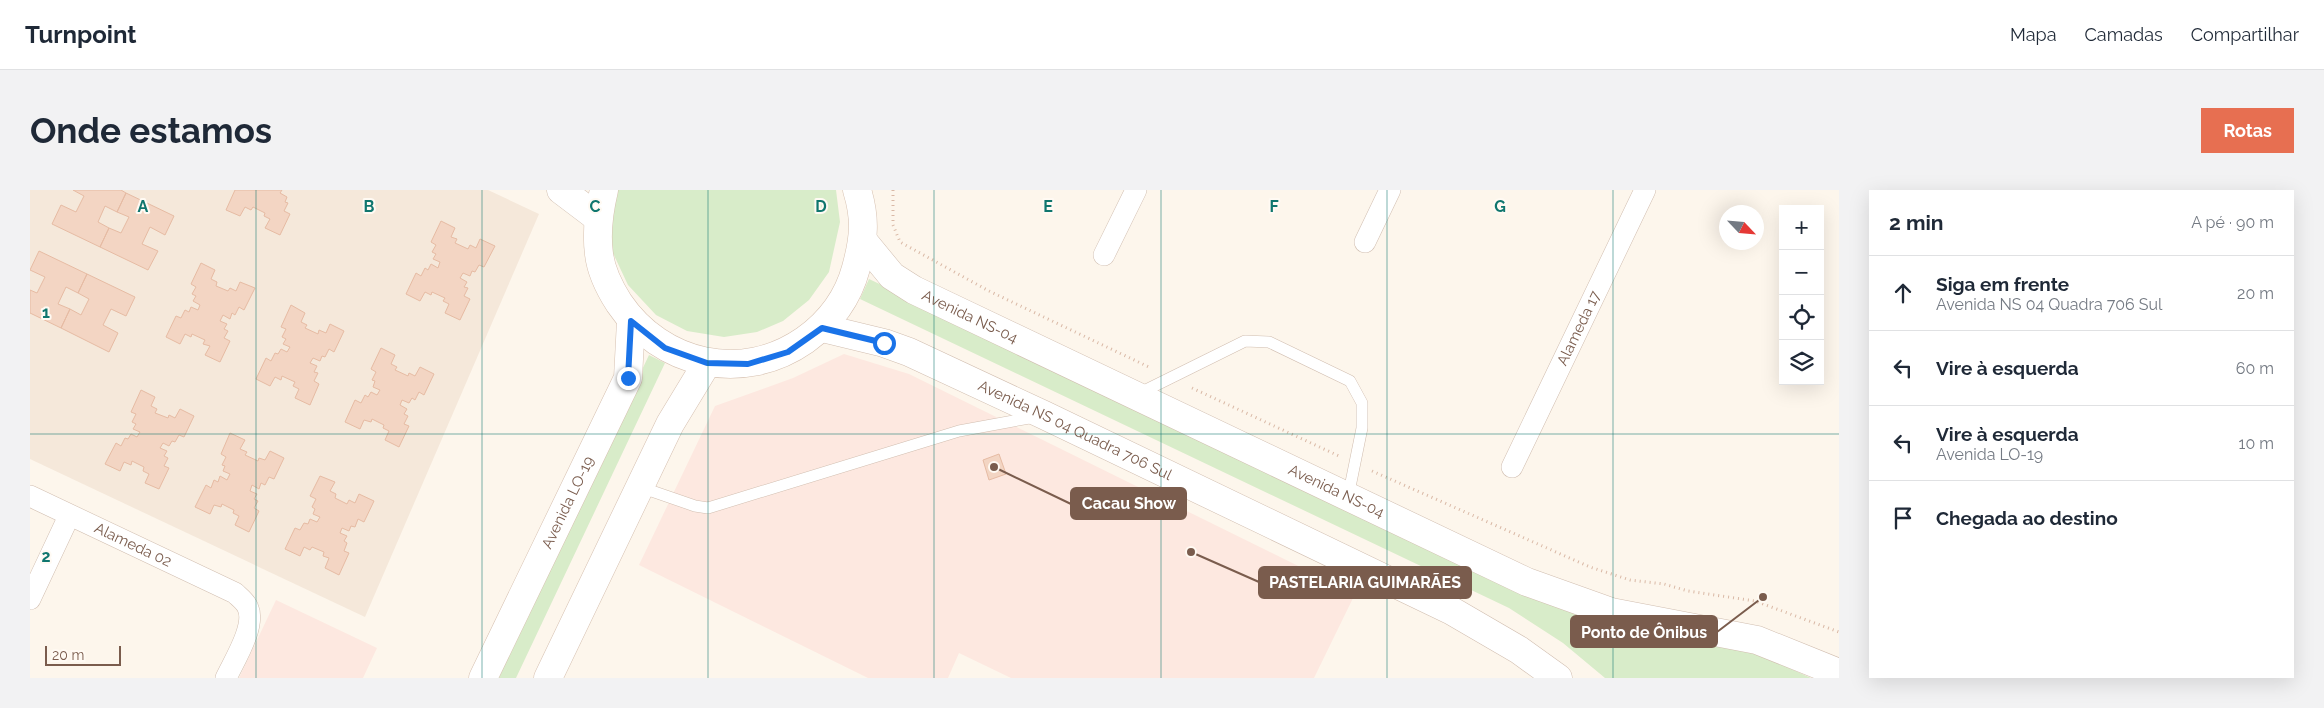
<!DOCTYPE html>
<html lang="pt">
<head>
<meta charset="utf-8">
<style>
	:root { --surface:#fff; --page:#f2f2f3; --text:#1f2937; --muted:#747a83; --line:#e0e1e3; --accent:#e76f51 }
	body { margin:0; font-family:Raleway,sans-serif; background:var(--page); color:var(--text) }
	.controls { position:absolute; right:15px; top:15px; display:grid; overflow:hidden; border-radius:0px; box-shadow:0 5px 20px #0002 }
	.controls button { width:45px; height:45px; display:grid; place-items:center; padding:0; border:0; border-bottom:1px solid var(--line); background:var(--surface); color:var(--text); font:25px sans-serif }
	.compass { position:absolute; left:1689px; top:15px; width:45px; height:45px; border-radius:50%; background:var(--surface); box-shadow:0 5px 20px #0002; rotate:116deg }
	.scale { position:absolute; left:15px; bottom:12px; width:76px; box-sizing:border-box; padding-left:5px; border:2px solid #7a5c4d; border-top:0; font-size:14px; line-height:18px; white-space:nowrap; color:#7a5c4d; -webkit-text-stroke:4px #fffaf3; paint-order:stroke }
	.stop { position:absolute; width:15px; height:15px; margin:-11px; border:4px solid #1a73e8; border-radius:50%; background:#fff }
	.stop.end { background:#1a73e8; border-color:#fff; box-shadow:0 1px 5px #0008 }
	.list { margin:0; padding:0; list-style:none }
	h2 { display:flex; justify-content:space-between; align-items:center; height:65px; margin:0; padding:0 20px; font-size:21px }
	h2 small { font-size:16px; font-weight:400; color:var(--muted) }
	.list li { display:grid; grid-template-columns:32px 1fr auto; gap:15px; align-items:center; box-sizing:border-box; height:75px; padding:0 20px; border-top:1px solid var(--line) }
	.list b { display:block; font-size:19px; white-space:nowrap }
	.list p { margin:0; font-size:16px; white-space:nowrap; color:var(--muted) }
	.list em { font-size:16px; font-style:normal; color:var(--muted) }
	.icon { flex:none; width:28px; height:28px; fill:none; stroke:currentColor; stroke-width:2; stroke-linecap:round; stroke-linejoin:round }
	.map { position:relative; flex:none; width:1809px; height:488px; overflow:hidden; border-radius:0px }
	header { display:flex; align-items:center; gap:30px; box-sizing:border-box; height:70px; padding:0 25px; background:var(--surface); border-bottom:1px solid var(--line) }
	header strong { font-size:24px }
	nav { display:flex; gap:28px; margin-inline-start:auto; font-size:18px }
	.intro { display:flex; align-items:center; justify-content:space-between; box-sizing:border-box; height:120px; padding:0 30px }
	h1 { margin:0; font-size:35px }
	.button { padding:12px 22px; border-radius:0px; background:var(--accent); color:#fff; font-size:18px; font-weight:700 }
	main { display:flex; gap:30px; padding:0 30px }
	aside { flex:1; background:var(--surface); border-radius:0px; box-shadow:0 5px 20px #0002 }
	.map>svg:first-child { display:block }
</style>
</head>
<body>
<header>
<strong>Turnpoint</strong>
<nav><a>Mapa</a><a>Camadas</a><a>Compartilhar</a></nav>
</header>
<div class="intro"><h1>Onde estamos</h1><a class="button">Rotas</a></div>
<main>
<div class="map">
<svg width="1809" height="488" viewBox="0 0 1809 488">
	<rect width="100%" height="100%" fill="#fdf6ec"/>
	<path fill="#f5e8da" d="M0,0H458L509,24L335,427L0,269Z"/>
	<path fill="#fde8e0" d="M814,164L879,184L1325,404L1284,488H981L929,463L918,488H838L609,375L685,216L763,188Z
		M246,410L347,458L333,488H209Z"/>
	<path fill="#d8ecc9" d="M583,0H806L810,32L799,82L779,110L753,131L727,142L694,147L657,141L626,125L598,95L582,61L578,25Z
		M839,89L1424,367L1708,455L1781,488H1575L1533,453L1479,418L830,109Z
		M619,165L635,173L486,488H466Z"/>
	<path fill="#f3d5c3" stroke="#e6bba3" d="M43,0H91L96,3L87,22L75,16L68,32L79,38L70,57L22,34L31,15L46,22L54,6Z
		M205,0H252L250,3L257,7L255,12L258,13L254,21L260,24L250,45L235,38L240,29L234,26L235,23L223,17L221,20L215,17L210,26L196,20Z
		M96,3L144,26L135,45L120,37L112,54L128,61L118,80L70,57L79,38L91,43L99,27L87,22Z
		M411,31L425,38L421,47L427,49L425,53L438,59L440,55L446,58L450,49L465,56L454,77L449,75L445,82L442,81L440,86L433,83L430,88L437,92L434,97L438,98L434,106L440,109L430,130L415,123L419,114L413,111L415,108L402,102L401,105L395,102L390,111L376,104L386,83L391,86L395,78L398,80L401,74L408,78L410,72L403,69L406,64L402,62L406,55L401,52Z
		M9,61L57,84L48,103L36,97L28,114L40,119L31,138L0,123V100L7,103L15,87L0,80Z
		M171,73L185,80L181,89L187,92L186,96L198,101L200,98L206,101L210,92L225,98L214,120L209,117L205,125L202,123L200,129L193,125L190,131L197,134L194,139L198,141L194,148L200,151L190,172L175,165L180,156L173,154L175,150L162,144L161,147L155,144L150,154L136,147L146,126L151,128L155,120L159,122L161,117L168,120L170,115L163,111L166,106L162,104L166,97L161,94Z
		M57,84L105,107L96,126L81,119L73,135L88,143L79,162L31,138L40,119L51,125L59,109L48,103Z
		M261,115L275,123L271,132L277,135L275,138L288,144L289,140L296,143L300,134L314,141L304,162L299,159L295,167L292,166L290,171L283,168L280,173L287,176L284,182L288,183L284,191L289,194L280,215L265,208L269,199L263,196L265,192L252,186L251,190L245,187L240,196L226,189L236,168L241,171L245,163L248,164L251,159L257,162L260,157L253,154L256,149L252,147L256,139L251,137Z
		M351,158L365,165L361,174L367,177L365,180L378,186L379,183L385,186L390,177L404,184L394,205L389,202L385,210L382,208L379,213L372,210L370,215L377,219L374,224L378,226L374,234L379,236L369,257L355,250L359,241L353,238L354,235L342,229L341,232L334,230L330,239L315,232L325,210L331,213L335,205L338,207L341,202L347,205L350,200L343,197L345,191L342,190L346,182L341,179Z
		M111,200L125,207L121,216L127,219L125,223L138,228L139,225L145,228L150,219L164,226L154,247L149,245L145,252L142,251L139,256L133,253L130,258L137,261L134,266L138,268L134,276L139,278L129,299L115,293L119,284L113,281L114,277L102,271L101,275L94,272L90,281L75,274L86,253L91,256L95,248L98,249L101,244L107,247L110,242L103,239L106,234L102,232L106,224L101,222Z
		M200,243L215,250L210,259L217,262L215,265L228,271L229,268L235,270L240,261L254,268L244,289L239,287L235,295L231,293L229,299L222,295L220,301L227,304L224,309L228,311L224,318L229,321L219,342L205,335L209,326L203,323L204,320L192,314L191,317L184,315L180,324L165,317L176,295L181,298L184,290L188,292L190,286L197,290L200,284L193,281L195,276L192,275L196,267L191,264Z
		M969,264L976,284L959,290L953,270Z
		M290,286L305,292L300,301L306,304L305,308L317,314L319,310L325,313L329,304L344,311L334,332L328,329L325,337L321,336L319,341L312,338L310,343L317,346L314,351L317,353L314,361L319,363L309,385L295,378L299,368L293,366L294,362L282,357L280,360L274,357L270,366L255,359L265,338L270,340L274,333L278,334L280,329L287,332L290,327L283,324L285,319L282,317L286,309L280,306Z"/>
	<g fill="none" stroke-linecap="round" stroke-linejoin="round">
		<g stroke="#d1beb0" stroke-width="12">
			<path id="service" d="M1108,204L1215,151L1239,152L1320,191L1332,213V238L1318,307
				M610,297L665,316L678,318L929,241L1005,227"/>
		</g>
		<g stroke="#d1beb0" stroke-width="22">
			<g id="minor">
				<path d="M1335,52L1360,0"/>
				<path d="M1074,65L1106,0"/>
				<path id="s1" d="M1482,277L1615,0"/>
				<path id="s2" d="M0,306L205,403C209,407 216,412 218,418C226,436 204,471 196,488"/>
				<path d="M0,409L39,326"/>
			</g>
		</g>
		<g stroke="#d1beb0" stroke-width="29">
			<g id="tertiary">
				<path d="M531,0L568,28"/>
				<path id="s3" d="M834,52L862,86L884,100L1497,392L1581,422L1727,450L1809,483"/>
				<path id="s4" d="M792,138L854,153L879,162L1014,225L1422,421L1489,460L1528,488"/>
			</g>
		</g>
		<g stroke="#d6c0b0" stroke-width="29">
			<g id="secondary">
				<path d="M574,0C569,21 566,42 569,64C571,81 580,99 589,113C631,175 712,194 775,150C800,132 818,108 826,78C834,49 836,29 827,0"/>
				<path id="s5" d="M453,488L598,188L601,131"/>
				<path d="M518,488L640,234L677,173"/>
			</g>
		</g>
		<path stroke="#d9b8a5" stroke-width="3" stroke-dasharray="1 4" stroke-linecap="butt" d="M863,0V35L870,52L959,101L1121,178
			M1162,198L1309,266
			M1342,281L1560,377L1600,390L1634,394L1658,401L1725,411L1809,442"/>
		<use href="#service" stroke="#fff" stroke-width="11"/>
		<use href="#minor" stroke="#fff" stroke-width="21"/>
		<use href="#tertiary" stroke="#fff" stroke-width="28"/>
		<use href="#secondary" stroke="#fff" stroke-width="28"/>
	</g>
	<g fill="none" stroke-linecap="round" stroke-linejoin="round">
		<path stroke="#1a73e8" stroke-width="6" d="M598,188L601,131L635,158L677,173L718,174L758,162L792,138L854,153"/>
	</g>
	<path fill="none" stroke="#0f766e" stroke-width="1" stroke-opacity="0.55" d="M226,0V488M452,0V488M678,0V488M904,0V488M1131,0V488M1357,0V488M1583,0V488M0,244H1809"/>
	<g text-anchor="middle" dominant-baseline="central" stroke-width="4" stroke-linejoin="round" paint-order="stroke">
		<g font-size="15" fill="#7a5c4d" stroke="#fffaf3">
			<text stroke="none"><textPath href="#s3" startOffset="132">Avenida NS-04</textPath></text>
			<text stroke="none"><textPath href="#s1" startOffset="154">Alameda 17</textPath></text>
			<text stroke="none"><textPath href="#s4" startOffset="274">Avenida NS 04 Quadra 706 Sul</textPath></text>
			<text stroke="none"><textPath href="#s3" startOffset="538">Avenida NS-04</textPath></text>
			<text stroke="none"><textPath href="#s5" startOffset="195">Avenida LO-19</textPath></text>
			<text stroke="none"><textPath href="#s2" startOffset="114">Alameda 02</textPath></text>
		</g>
	</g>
	<g font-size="16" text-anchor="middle" font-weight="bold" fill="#0f766e" stroke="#fffaf3" stroke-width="4" stroke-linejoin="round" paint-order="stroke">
		<text x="113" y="22">A</text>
		<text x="339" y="22">B</text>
		<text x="565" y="22">C</text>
		<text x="791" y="22">D</text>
		<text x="1018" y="22">E</text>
		<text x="1244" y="22">F</text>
		<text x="1470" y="22">G</text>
		<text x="16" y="128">1</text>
		<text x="16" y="372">2</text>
	</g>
	<path fill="none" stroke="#7a5c4d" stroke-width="2" d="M964 277L1041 314M1161 362L1229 392M1733 407L1687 442"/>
	<g fill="#7a5c4d" stroke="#fffaf3" stroke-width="2">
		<circle cx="964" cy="277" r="5"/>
		<circle cx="1161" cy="362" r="5"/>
		<circle cx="1733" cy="407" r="5"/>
	</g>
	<g fill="#7a5c4d" stroke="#7a5c4d" stroke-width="2">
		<rect x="1041" y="298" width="115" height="31" rx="5"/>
		<rect x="1229" y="377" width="212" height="31" rx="5"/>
		<rect x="1541" y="426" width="146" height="31" rx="5"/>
	</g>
	<g font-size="16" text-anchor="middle" font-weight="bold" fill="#fff">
		<text x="1099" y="319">Cacau Show</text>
		<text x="1335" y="398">PASTELARIA GUIMARÃES</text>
		<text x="1614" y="448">Ponto de Ônibus</text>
	</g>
</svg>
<div class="controls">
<button>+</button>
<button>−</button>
<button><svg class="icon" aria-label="locate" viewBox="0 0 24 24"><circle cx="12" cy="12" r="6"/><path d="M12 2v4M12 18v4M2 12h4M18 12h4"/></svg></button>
<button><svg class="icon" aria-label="layers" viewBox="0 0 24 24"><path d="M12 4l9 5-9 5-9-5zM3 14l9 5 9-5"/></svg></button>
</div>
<svg class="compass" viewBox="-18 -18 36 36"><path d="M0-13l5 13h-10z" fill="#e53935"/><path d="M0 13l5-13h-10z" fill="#747a83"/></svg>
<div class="scale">20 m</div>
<div class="stop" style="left:854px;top:153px"></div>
<div class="stop end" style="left:598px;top:188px"></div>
</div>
<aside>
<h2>2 min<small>A pé · 90 m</small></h2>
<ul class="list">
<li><svg class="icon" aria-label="ahead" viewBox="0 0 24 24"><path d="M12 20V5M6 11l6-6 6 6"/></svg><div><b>Siga em frente</b><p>Avenida NS 04 Quadra 706 Sul</p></div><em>20 m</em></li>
<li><svg class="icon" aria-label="left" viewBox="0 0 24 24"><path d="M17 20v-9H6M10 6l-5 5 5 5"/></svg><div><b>Vire à esquerda</b></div><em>60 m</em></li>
<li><svg class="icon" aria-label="left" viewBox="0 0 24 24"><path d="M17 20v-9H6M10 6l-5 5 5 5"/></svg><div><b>Vire à esquerda</b><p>Avenida LO-19</p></div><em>10 m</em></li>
<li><svg class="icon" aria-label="arrive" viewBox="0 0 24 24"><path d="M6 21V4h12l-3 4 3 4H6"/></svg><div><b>Chegada ao destino</b></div></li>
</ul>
</aside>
</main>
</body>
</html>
